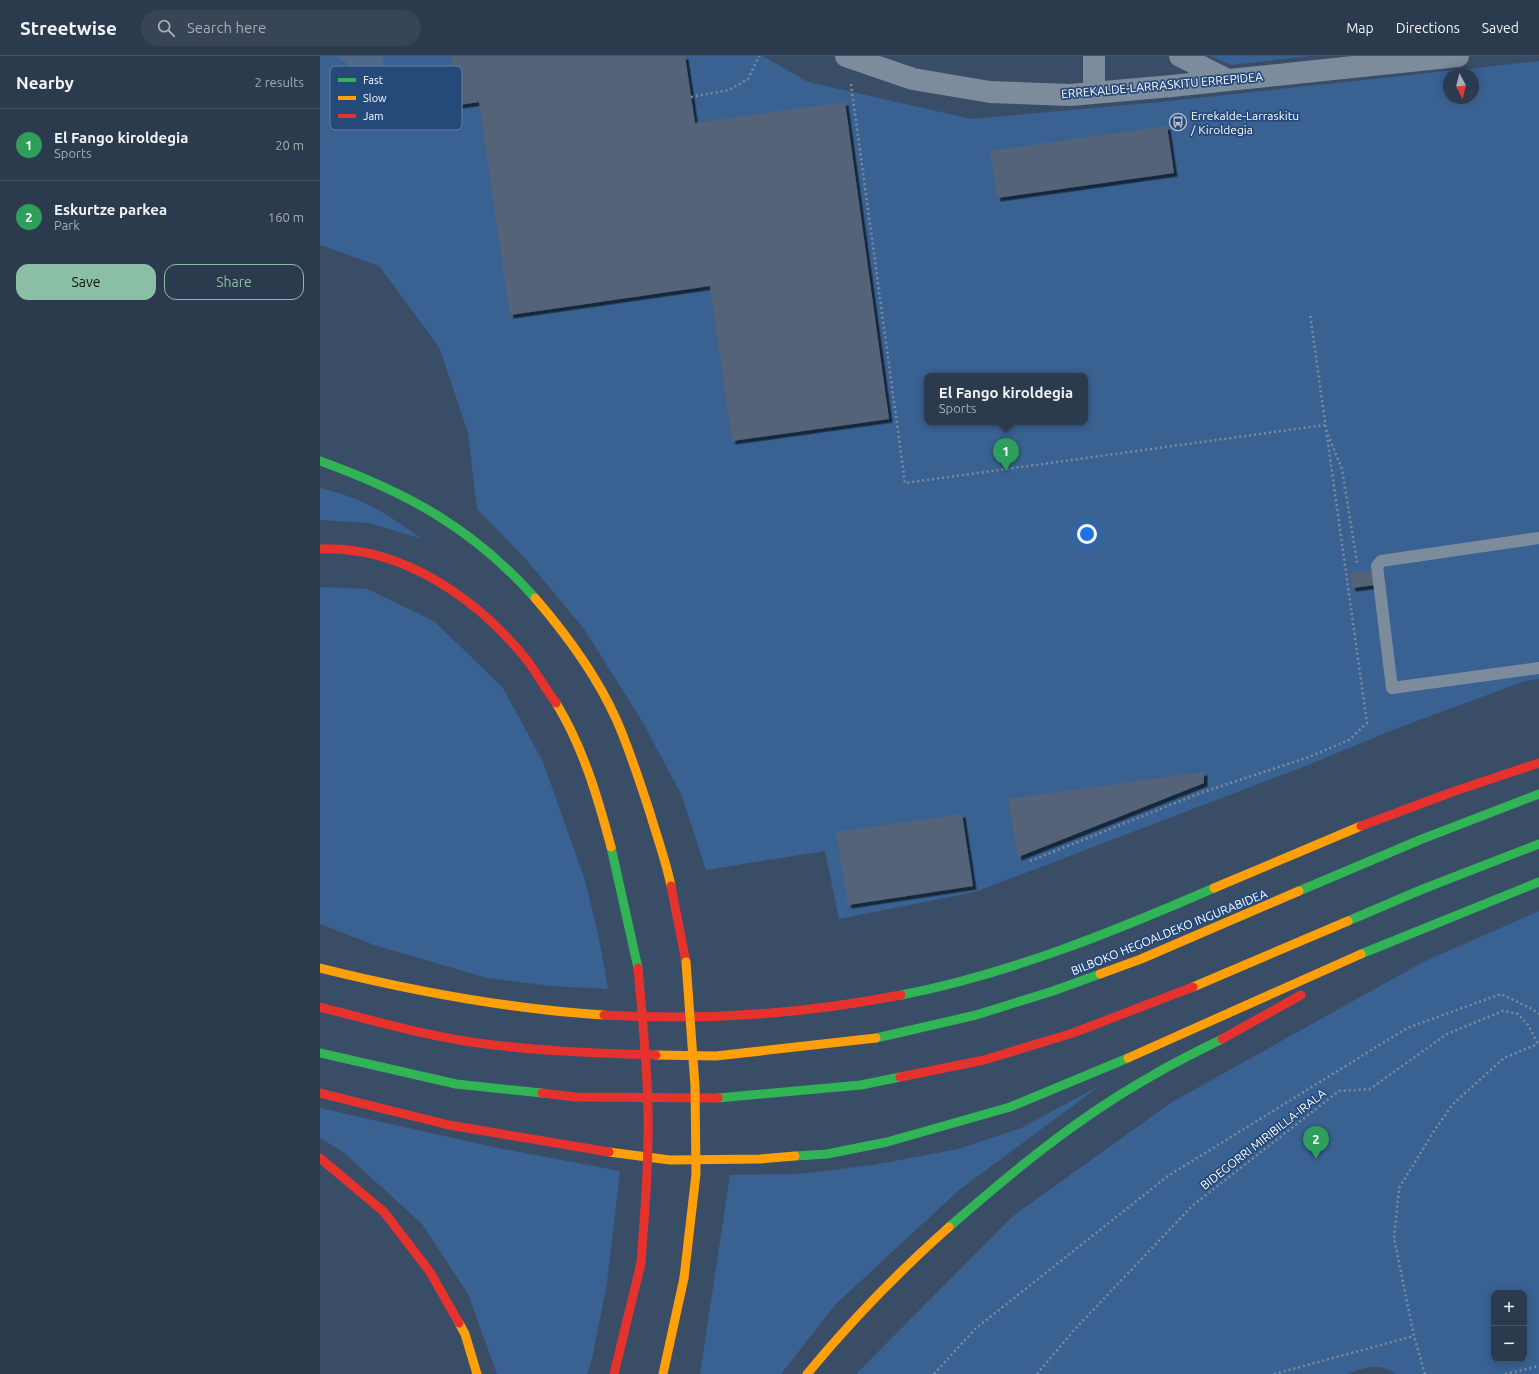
<!DOCTYPE html>
<html lang="en">
<head>
<meta charset="utf-8">
<style>
	:root { --surface:#2b3a4c; --page:#374556; --text:#f1f3f6; --muted:#a6adb5; --line:#475464; --accent:#8abfa5 }
	body { margin:0; font-family:Ubuntu,sans-serif; background:var(--page); color:var(--text) }
	.controls { position:absolute; right:12px; bottom:12px; display:grid; overflow:hidden; border-radius:8px; box-shadow:0 2px 10px #0003 }
	.controls button { width:36px; height:36px; display:grid; place-items:center; padding:0; border:0; border-bottom:1px solid var(--line); background:var(--surface); color:var(--text); font:20px sans-serif }
	.compass { position:absolute; left:1123px; top:12px; width:36px; height:36px; border-radius:50%; background:var(--surface); box-shadow:0 2px 10px #0003; rotate:173deg }
	.you { position:absolute; left:767px; top:478px; width:14px; height:14px; margin:-10px; border:3px solid #fff; border-radius:50%; background:#1a73e8; box-shadow:0 0 0 6px #1a73e833 }
	.badge { display:grid; place-items:center; width:26px; height:26px; border-radius:50%; background:var(--accent); color:#fff; font-size:13px; font-weight:700 }
	.pin { position:absolute; translate:-50% -33px; filter:drop-shadow(0 1px 2px #0008) }
	.pin::after { content:''; position:absolute; top:21px; width:14px; height:12px; background:inherit; clip-path:polygon(0 0,100% 0,50% 100%) }
	.popup { position:absolute; left:604px; top:317px; width:164px; height:52px; box-sizing:border-box; display:grid; place-content:center; border-radius:8px; background:var(--surface); filter:drop-shadow(0 1px 3px #0005); font-size:13px; white-space:nowrap; color:var(--muted) }
	.popup b { font-size:15px; color:var(--text) }
	.popup::after { content:''; position:absolute; left:50%; top:100%; margin-left:-8px; border:8px solid transparent; border-top-color:var(--surface) }
	.list { margin:0; padding:0; list-style:none }
	h2 { display:flex; justify-content:space-between; align-items:center; height:52px; margin:0; padding:0 16px; font-size:17px }
	h2 small { font-size:13px; font-weight:400; color:var(--muted) }
	.list li { display:grid; grid-template-columns:26px 1fr auto; gap:12px; align-items:center; box-sizing:border-box; height:72px; padding:0 16px; border-top:1px solid var(--line) }
	.list b { display:block; font-size:15px; white-space:nowrap }
	.list p { margin:0; font-size:13px; white-space:nowrap; color:var(--muted) }
	.list em { font-size:13px; font-style:normal; color:var(--muted) }
	.actions { display:flex; gap:8px; padding:12px 16px }
	.actions a { flex:1; padding:9px 0; border:1px solid var(--accent); border-radius:12px; text-align:center; font-size:14px; color:var(--accent) }
	.actions .main { background:var(--accent); color:#111 }
	.icon { flex:none; width:22px; height:22px; fill:none; stroke:currentColor; stroke-width:2; stroke-linecap:round; stroke-linejoin:round }
	.map { position:relative; flex:none; width:1219px; height:1318px; overflow:hidden }
	header { display:flex; align-items:center; gap:24px; box-sizing:border-box; height:56px; padding:0 20px; background:var(--surface); border-bottom:1px solid var(--line) }
	header strong { font-size:19px }
	nav { display:flex; gap:22px; margin-inline-start:auto; font-size:14px }
	.search { width:280px; height:36px; background:var(--page); display:flex; align-items:center; gap:10px; box-sizing:border-box; padding:0 14px; border-radius:22px; color:var(--muted); font-size:15px }
	main { display:flex }
	aside { flex:1; background:var(--surface) }
	.map>svg:first-child { display:block }
</style>
</head>
<body>
<header>
<strong>Streetwise</strong>
<div class="search"><svg class="icon" aria-label="search" viewBox="0 0 24 24"><circle cx="10" cy="10" r="6"/><path d="M15 15l6 6"/></svg>Search here</div>
<nav><a>Map</a><a>Directions</a><a>Saved</a></nav>
</header>
<main>
<aside>
<h2>Nearby<small>2 results</small></h2>
<ul class="list">
<li><span class="badge" style="background:#2e9e5b">1</span><div><b>El Fango kiroldegia</b><p>Sports</p></div><em>20 m</em></li>
<li><span class="badge" style="background:#2e9e5b">2</span><div><b>Eskurtze parkea</b><p>Park</p></div><em>160 m</em></li>
</ul>
<div class="actions"><a class="main">Save</a><a>Share</a></div>
</aside>
<div class="map">
<svg width="1219" height="1318" viewBox="0 0 1219 1318">
	<defs>
		<filter id="shadow"><feDropShadow dx="3.5" dy="3.5" stdDeviation="0" flood-color="#0009"/></filter>
	</defs>
	<rect width="100%" height="100%" fill="#394d66"/>
	<path fill="#396191" fill-rule="evenodd" d="M0,0H443L488,26L652,63L840,46L1219,5V623L1205,625L1078,672L983,711L655,836L519,863L505,795L386,814L362,740L322,665L264,573L204,501L157,453L148,377L119,291L59,210L0,189ZM1129,18H1153V42H1129ZM607,320H765V366H607Z
		M890,0H991L911,9Z
		M0,432C43,442 66,457 102,483L49,467L0,464Z
		M0,531L47,533L114,565L183,632L223,706L265,824L279,883L288,933L231,930L167,922L54,889L0,868Z
		M1219,855V1318H1076C1057,1306 1046,1312 1026,1318H536L693,1160L852,1046L1103,906ZM1174,1237H1204V1303H1174Z
		M781,1029L638,1135L516,1248L461,1318H380L410,1119L478,1118L553,1109L638,1093L701,1072Z
		M0,1052L173,1091L300,1115L287,1227L272,1303L267,1318H177L148,1238L102,1168L23,1096L0,1082Z"/>
	<path fill="#4f698b" d="M16,0H63L66,27L33,31L30,10Z"/>
	<path fill="#546478" filter="url(#shadow)" d="M131,0H365L375,67L525,46L569,363L412,385L390,230L190,259L159,46L139,49Z
		M847,70L854,117L677,142L670,95Z
		M1053,515L1056,529L1032,532L1030,517Z
		M884,716V727L698,801L688,743Z
		M642,758L653,830L528,849L516,776Z"/>
	<g fill="none" stroke-linecap="round" stroke-linejoin="round">
		<path stroke="#7d8c9d" stroke-width="2.5" stroke-dasharray="2 3" stroke-linecap="butt" d="M531,28L585,427L1005,369
			M371,41L409,34L428,23L439,0
			M1006,374L1022,413L1037,507
			M710,805L883,736L989,701L1029,684L1047,667L990,258
			M614,1318L655,1273L848,1120L1087,972L1181,938L1210,952L1219,958
			M717,1318L755,1273L872,1150L1019,1035L1050,1033L1127,978L1183,955L1198,958L1208,969L1218,988
			M954,1318L1094,1280
			M1105,1318L1094,1280L1074,1182L1079,1132L1114,1075L1133,1048L1184,1002L1218,988
			M1185,1318L1219,1310"/>
		<path stroke="#7d8c9d" stroke-width="12" d="M1219,482L1061,505L1057,510L1072,632L1219,612"/>
		<path stroke="#7d8c9d" stroke-width="22" d="M526,0L593,23L670,36L750,39L852,30L1138,0
			M860,0L908,24
			M774,36V0"/>
		<path stroke="#30b455" stroke-width="9" d="M0,405C86,436 153,472 215,542
			M291,791L318,912
			M979,835L1102,783L1219,738
			M1028,865L1103,833L1219,788
			M1041,898L1219,826
			M581,939C689,918 793,876 894,832
			M556,982L656,959L733,935L780,918
			M0,997L136,1028L222,1037
			M398,1042L541,1029L580,1021
			M475,1100L507,1098L567,1086L690,1051L808,1002
			M629,1171C692,1116 757,1062 830,1021C853,1007 878,995 902,983"/>
		<path stroke="#ff9f0a" stroke-width="9" d="M215,542C247,579 277,620 297,665C310,695 320,726 330,757C337,781 346,805 351,830
			M236,647C263,691 278,742 291,791
			M894,832L1041,770
			M0,912C93,935 188,953 284,959
			M780,918L821,903L979,835
			M873,931L1028,865
			M336,999L396,1000L556,982
			M808,1002L1041,898
			M289,1096L350,1104L440,1103L475,1100
			M139,1267L145,1278L157,1318
			M343,1318L364,1222
			M487,1318C531,1265 577,1217 629,1171"/>
		<path stroke="#e5322d" stroke-width="9" d="M0,493C82,490 157,542 207,604C217,618 226,633 236,647
			M1041,770L1135,735L1219,707
			M351,830L366,906
			M0,951C50,964 100,978 151,986C212,995 274,997 336,999
			M284,959C383,965 483,958 581,939
			M902,983L981,939
			M580,1021L664,1004L753,977L873,931
			M0,1037L129,1069L289,1096
			M222,1037L255,1041L398,1042
			M0,1102L64,1156L110,1216L139,1267
			M294,1318L321,1207"/>
		<path stroke="#ff9f0a" stroke-width="9" d="M364,1222L376,1118L375,1030L366,906"/>
		<path stroke="#e5322d" stroke-width="9" d="M318,912C322,959 327,1005 328,1052C329,1104 325,1155 321,1207"/>
	</g>
	<defs>
		<g id="bus-ring" transform="scale(0.9)"><circle r="9.5" fill="#254a7a" stroke="#bac1c9" stroke-width="1.5"/><path d="M-5-6H5V4H4V6H2V4H-2V6H-4V4H-5ZM-3.5-4V0h7V-4ZM-3.5 1.2v1.5H-2V1.2ZM2 1.2v1.5H3.5V1.2Z" fill="#bac1c9"/></g>
	</defs>
	<g fill-rule="evenodd">
		<use href="#bus-ring" x="858" y="66"/>
	</g>
	<g text-anchor="middle" dominant-baseline="central" stroke-width="3.5" stroke-linejoin="round" paint-order="stroke">
		<g font-size="12" fill="#fff" stroke="#254a7a">
			<text transform="translate(842 29) rotate(-5)">ERREKALDE-LARRASKITU ERREPIDEA</text>
			<text transform="translate(849 876) rotate(-22)">BILBOKO HEGOALDEKO INGURABIDEA</text>
			<text transform="translate(943 1083) rotate(-38)">BIDEGORRI MIRIBILLA-IRALA</text>
		</g>
		<g font-size="12" fill="#fff" stroke="#254a7a" text-anchor="start">
			<text x="871" y="59">Errekalde-Larraskitu<tspan x="871" dy="14">/ Kiroldegia</tspan></text>
		</g>
	</g>
	<rect x="10" y="10" width="132" height="64" rx="6" fill="#254a7a" stroke="#6680a2" stroke-width="1"/>
	<rect x="18" y="22" width="18" height="4" fill="#30b455"/>
	<rect x="18" y="40" width="18" height="4" fill="#ff9f0a"/>
	<rect x="18" y="58" width="18" height="4" fill="#e5322d"/>
	<g font-size="11" fill="#fff">
		<text x="43" y="28">Fast</text>
		<text x="43" y="46">Slow</text>
		<text x="43" y="64">Jam</text>
	</g>
</svg>
<div class="controls">
<button>+</button>
<button>−</button>
</div>
<svg class="compass" viewBox="-18 -18 36 36"><path d="M0-13l5 13h-10z" fill="#e53935"/><path d="M0 13l5-13h-10z" fill="#a6adb5"/></svg>
<div class="you"></div>
<div class="pin badge" style="left:686px;top:415px;background:#2e9e5b">1</div>
<div class="popup"><b>El Fango kiroldegia</b>Sports</div>
<div class="pin badge" style="left:996px;top:1103px;background:#2e9e5b">2</div>
</div>
</main>
</body>
</html>
